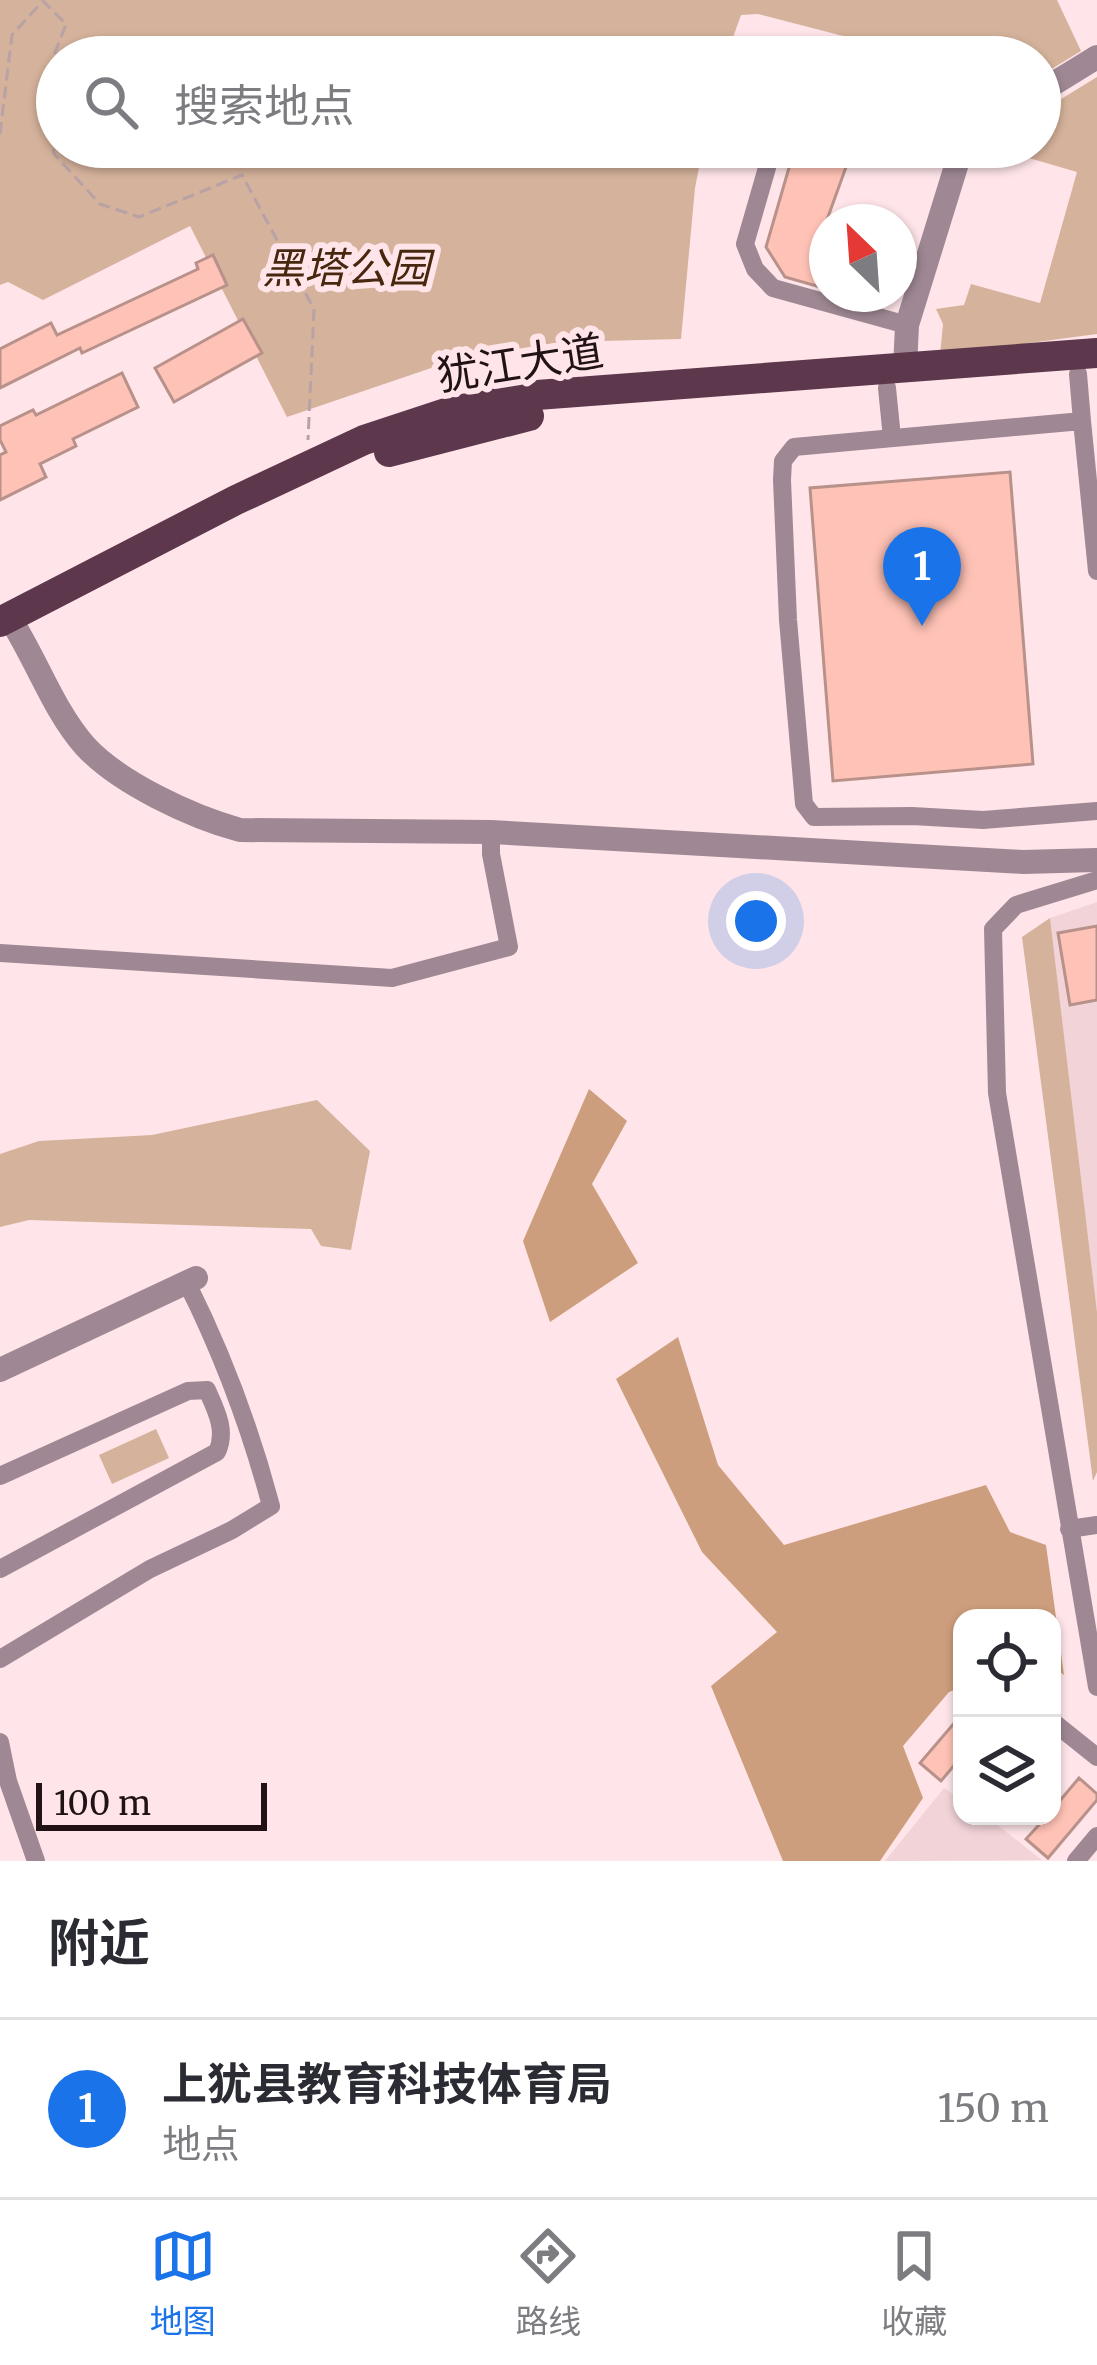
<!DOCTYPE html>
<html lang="zh">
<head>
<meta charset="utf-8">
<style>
	:root { --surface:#fff; --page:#f7f7f7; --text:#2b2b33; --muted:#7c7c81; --line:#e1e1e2; --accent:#1a73e8 }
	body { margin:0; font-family:Merriweather,"Noto Sans SC",serif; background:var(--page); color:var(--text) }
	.controls { position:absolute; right:36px; bottom:36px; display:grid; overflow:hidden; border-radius:24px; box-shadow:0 3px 9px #0004 }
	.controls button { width:108px; height:108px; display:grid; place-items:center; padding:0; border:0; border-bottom:3px solid var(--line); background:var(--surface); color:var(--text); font:60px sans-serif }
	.compass { position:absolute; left:809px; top:204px; width:108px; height:108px; border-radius:50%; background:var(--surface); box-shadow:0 3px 9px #0004; rotate:335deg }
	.scale { position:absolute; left:36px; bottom:30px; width:231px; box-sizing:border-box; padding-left:12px; border:6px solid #211315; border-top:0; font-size:33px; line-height:42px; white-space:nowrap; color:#211315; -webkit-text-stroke:9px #ffe5e9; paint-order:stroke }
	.you { position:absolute; left:756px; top:921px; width:42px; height:42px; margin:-30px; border:9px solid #fff; border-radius:50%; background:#1a73e8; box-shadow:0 0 0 18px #1a73e833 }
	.badge { display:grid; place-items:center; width:78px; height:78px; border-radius:50%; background:var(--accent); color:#fff; font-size:39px; font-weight:700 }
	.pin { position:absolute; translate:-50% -99px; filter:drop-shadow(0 3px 6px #0008) }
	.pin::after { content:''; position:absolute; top:63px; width:42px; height:36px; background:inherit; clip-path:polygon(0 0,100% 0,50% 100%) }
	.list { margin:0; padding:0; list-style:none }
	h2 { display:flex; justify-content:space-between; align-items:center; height:156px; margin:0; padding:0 48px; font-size:51px }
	h2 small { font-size:39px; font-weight:400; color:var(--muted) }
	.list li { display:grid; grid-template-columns:78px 1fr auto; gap:36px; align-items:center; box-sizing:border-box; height:180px; padding:0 48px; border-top:3px solid var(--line) }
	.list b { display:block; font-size:45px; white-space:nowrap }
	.list p { margin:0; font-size:39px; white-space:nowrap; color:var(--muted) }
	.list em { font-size:39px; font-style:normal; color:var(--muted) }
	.icon { flex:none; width:66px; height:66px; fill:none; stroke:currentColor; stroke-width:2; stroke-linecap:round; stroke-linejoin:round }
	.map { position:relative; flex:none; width:1097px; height:1861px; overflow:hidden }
	.search { position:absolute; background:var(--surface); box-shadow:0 3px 9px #0004; left:36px; right:36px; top:36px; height:132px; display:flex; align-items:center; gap:30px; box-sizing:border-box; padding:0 42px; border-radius:66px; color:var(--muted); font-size:45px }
	.sheet { height:336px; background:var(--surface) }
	nav { display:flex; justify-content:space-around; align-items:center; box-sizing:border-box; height:168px; border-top:3px solid var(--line); background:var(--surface); font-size:33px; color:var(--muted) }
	nav a { display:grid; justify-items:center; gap:6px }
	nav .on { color:var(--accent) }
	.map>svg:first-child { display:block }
</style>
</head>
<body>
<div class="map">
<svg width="1097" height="1861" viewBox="0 0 1097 1861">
	<rect width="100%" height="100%" fill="#ffe5e9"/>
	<path fill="#f2d4d8" d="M1097,902V1312L1050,918Z
		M944,1788L962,1800V1816H986L1042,1860L885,1861Z"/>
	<path fill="#d5b29b" d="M0,0H1057L1081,51L1040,76V57H924L758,14L741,15L726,57H57V147H703L695,188L681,339L560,342L446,363L287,417L190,226L43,300L8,282L0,285Z
		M1097,77V334L940,355L943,324L936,309L964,305L971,284L1040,303L1077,172L1029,158L1030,147H1040V112Z
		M1050,918L1097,1312V1472L1093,1481L1022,937Z
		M317,1100L370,1151L351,1250L321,1246L311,1229L29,1220L0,1227V1154L39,1141L152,1135Z
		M156,1429L169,1458L112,1484L99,1455Z"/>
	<path fill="#cd9e7d" d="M589,1089L627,1121L592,1184L638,1263L550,1322L523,1241Z
		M678,1337L718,1465L784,1545L986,1485L1010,1532L1046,1545L1064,1675L1052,1665V1618H962V1687L949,1692L903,1746L923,1798L880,1861H783L711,1686L777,1632L702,1552L616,1379Z"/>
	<path fill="#ffc2b6" stroke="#b8928a" stroke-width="3" d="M795,147H847L845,155L850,156L819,242L827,252V289L785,277L766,247Z
		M213,255L227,285L82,353L80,348L0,388V349L51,323L57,335L198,269L196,263Z
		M243,319L262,353L174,402L155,368Z
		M122,373L138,407L73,439L76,446L40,464L46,477L0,500V455L6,452L0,440V426L33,410L36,415Z
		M1010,472L1033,764L833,781L810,488Z
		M1097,926V1000L1070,1005L1058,933Z
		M962,1714V1756L941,1781L920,1763Z
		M1079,1778L1097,1794V1800L1048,1858L1026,1839L1047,1816H1052V1810Z"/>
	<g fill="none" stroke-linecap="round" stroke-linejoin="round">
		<path stroke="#b8a2a5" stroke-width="3" stroke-dasharray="12 6" stroke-linecap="butt" d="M42,0L66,24L54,55L46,98L54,154L100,204L139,217L242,175L314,309L308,440
			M0,134L12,35L41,3"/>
		<path stroke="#9f8894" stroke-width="18" d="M808,57L812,52L840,50L869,57
			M773,147L745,244L755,269L773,288L907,325
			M1078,374L1082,421L794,447L783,461L782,480L788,620L804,804L814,817L912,816L983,820L1097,811
			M887,388L892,438
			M1082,421L1097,571
			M1097,880L1016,905L993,929L997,1093L1097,1687
			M0,953L392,978L509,947L491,854V832
			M0,1476L188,1391L207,1390C216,1410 227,1431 217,1452L0,1569
			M1069,1529L1097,1525
			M0,1659L150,1569L232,1530L271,1506C250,1427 223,1355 187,1283
			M1052,1721L1097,1757
			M0,1742L8,1781L36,1861
			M1076,1861L1097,1836"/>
		<path stroke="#9f8894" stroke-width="24" d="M1040,92L1097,57
			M905,368L907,325L962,147
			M9,617C36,658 53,710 85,746C119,783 192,817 240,830L491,832L1023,862L1097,860
			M0,1370L196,1278"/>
		<path stroke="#5d384d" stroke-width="30" d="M389,452L529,416
			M0,622L236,500L364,440L452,411L537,395L1097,353"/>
	</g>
	<g text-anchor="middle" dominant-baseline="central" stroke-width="12" stroke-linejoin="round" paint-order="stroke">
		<g font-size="42" font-style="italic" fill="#47270e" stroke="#ffe5e9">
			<text x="346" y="268">黑塔公园</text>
		</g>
		<g font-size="42" fill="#211315" stroke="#ffe5e9">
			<text transform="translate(520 363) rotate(-9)">犹江大道</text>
		</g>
	</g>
</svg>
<div class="controls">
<button><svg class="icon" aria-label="locate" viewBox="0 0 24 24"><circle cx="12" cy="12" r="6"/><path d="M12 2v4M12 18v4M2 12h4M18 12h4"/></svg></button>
<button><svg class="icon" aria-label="layers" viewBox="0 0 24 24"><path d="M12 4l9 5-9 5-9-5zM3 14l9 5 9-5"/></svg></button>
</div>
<svg class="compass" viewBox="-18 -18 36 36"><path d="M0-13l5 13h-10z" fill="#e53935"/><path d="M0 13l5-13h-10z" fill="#7c7c81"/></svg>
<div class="scale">100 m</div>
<div class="you"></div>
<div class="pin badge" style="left:922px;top:626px">1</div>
<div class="search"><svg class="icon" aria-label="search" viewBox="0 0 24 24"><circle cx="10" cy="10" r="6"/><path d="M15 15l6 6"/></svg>搜索地点</div>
</div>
<section class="sheet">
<h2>附近<small></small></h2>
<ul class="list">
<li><span class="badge">1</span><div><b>上犹县教育科技体育局</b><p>地点</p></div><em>150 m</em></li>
</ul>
</section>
<nav>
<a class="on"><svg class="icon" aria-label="map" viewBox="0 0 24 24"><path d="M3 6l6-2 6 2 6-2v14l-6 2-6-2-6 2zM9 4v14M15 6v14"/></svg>地图</a>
<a><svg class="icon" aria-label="directions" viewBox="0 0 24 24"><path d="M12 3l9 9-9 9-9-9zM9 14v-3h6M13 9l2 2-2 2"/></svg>路线</a>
<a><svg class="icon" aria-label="saved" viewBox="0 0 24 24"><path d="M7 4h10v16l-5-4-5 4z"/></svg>收藏</a>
</nav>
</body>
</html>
